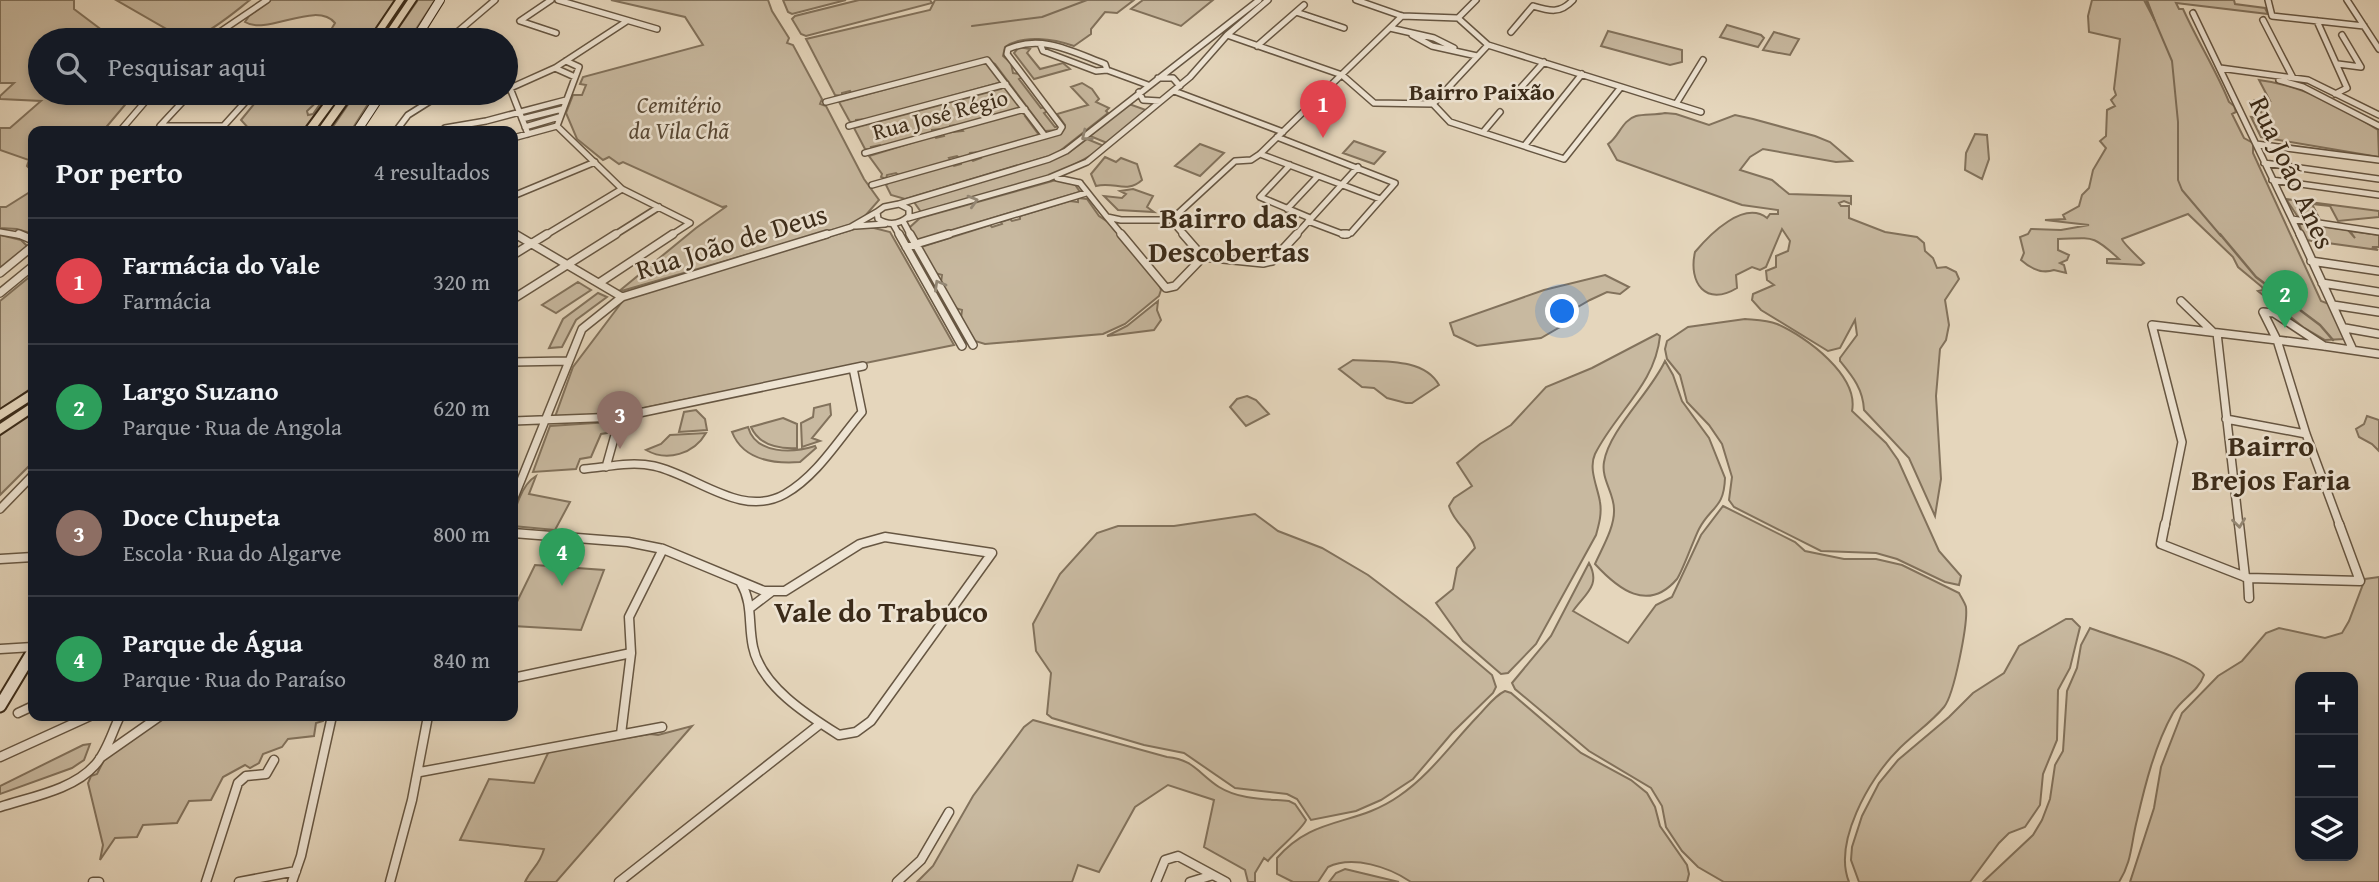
<!DOCTYPE html>
<html lang="pt">
<head>
<meta charset="utf-8">
<style>
	:root { --surface:#171b24; --page:#242831; --text:#f1f3f6; --muted:#9ea1a6; --line:#363941; --accent:#2563eb }
	body { margin:0; font-family:"Gentium Book Plus",serif; background:var(--page); color:var(--text) }
	.controls { position:absolute; right:21px; bottom:21px; display:grid; overflow:hidden; border-radius:14px; box-shadow:0 4px 10px #0003 }
	.controls button { width:63px; height:63px; display:grid; place-items:center; padding:0; border:0; border-bottom:2px solid var(--line); background:var(--surface); color:var(--text); font:35px sans-serif }
	.you { position:absolute; left:1563px; top:312px; width:24px; height:24px; margin:-18px; border:5px solid #fff; border-radius:50%; background:#1a73e8; box-shadow:0 0 0 10px #1a73e833 }
	.badge { display:grid; place-items:center; width:46px; height:46px; border-radius:50%; background:var(--accent); color:#fff; font-size:23px; font-weight:700 }
	.pin { position:absolute; translate:-50% -58px; filter:drop-shadow(0 2px 4px #0008) }
	.pin::after { content:''; position:absolute; top:37px; width:24px; height:21px; background:inherit; clip-path:polygon(0 0,100% 0,50% 100%) }
	.list { margin:0; padding:0; list-style:none }
	h2 { display:flex; justify-content:space-between; align-items:center; height:91px; margin:0; padding:0 28px; font-size:30px }
	h2 small { font-size:23px; font-weight:400; color:var(--muted) }
	.list li { display:grid; grid-template-columns:46px 1fr auto; gap:21px; align-items:center; box-sizing:border-box; height:126px; padding:0 28px; border-top:2px solid var(--line) }
	.list b { display:block; font-size:26px; white-space:nowrap }
	.list p { margin:0; font-size:23px; white-space:nowrap; color:var(--muted) }
	.list em { font-size:23px; font-style:normal; color:var(--muted) }
	.icon { flex:none; width:38px; height:38px; fill:none; stroke:currentColor; stroke-width:2; stroke-linecap:round; stroke-linejoin:round }
	.map { position:relative; flex:none; width:2379px; height:882px; overflow:hidden }
	.search { position:absolute; background:var(--surface); box-shadow:0 4px 10px #0003; left:28px; top:28px; width:490px; height:77px; display:flex; align-items:center; gap:18px; box-sizing:border-box; padding:0 24px; border-radius:38px; color:var(--muted); font-size:26px }
	.panel { position:absolute; background:var(--surface); box-shadow:0 4px 10px #0003; left:28px; top:126px; width:490px; height:595px; border-radius:14px }
	.map>svg:first-child { display:block }
</style>
</head>
<body>
<div class="map">
<svg width="2379" height="882" viewBox="0 0 2379 882">
	<rect width="100%" height="100%" fill="#e5d6bc"/>
	<filter id="stains"><feTurbulence type="fractalNoise" baseFrequency=".00286" numOctaves="4"/><feColorMatrix values="0 0 0 0 .2 0 0 0 0 .09 0 0 0 0 .02 0 0 0 .5 -.17"/></filter>
	<radialGradient id="worn" r=".72"><stop offset=".6" stop-color="#630" stop-opacity="0"/><stop offset="1" stop-color="#630" stop-opacity=".3"/></radialGradient>
	<path fill="#c8b9a0" stroke="#82725c" stroke-width="2" fill-rule="evenodd" d="M0,0H74V9L115,40H40V93H135L103,131H33V172L27,166L29,160L0,150V128H10L41,101L0,99V96L14,83H0Z
		M116,0H250C228,17 188,54 159,38L168,30Z
		M271,0H396L368,40H327L334,30L332,28L335,23C316,0 267,36 245,22L249,16Z
		M418,0H435L409,40H390Z
		M611,0H768L772,11L789,38L787,43L793,45L822,99L820,104L826,106L864,179L879,200L865,216L853,224L618,292L696,228L727,206L722,207L623,162L619,164L609,157L603,160L577,139L566,113L573,95H582L586,85L580,84L583,77L703,45L685,17Z
		M783,0H846L792,14L788,12Z
		M859,0H930L932,3L806,36L801,34L792,19L795,16Z
		M935,0H1134L1117,13L1105,12L1091,29V34L1074,46C1054,39 1023,34 1005,47L1003,56L1011,63L1013,73L1020,74L1023,77L1019,79L1041,108L1045,107L1048,111L1044,113L1055,127L1059,126V130L1045,131L995,64L987,59L851,93L850,91L842,93V96L835,95L806,39L930,10Z
		M1143,0H1213L1181,26L1131,9Z
		M2092,0H2144L2155,21L2147,0H2234L2235,4L2265,8L2268,14L2176,3L2179,9H2183C2200,46 2215,68 2229,102L2234,106L2236,112L2232,114L2244,138L2253,143V153L2321,301L2329,304L2344,339L2325,340L2303,327L2258,291L2263,290L2262,287L2238,267L2233,257L2188,214L2122,239C2122,242 2140,259 2144,263L2141,265L2107,263V259H2119C2092,234 2093,238 2058,239V250L2069,255L2067,260L2060,263L2064,265L2066,273L2054,270C2042,274 2031,269 2021,260L2024,253L2020,237L2028,234L2031,229L2061,230L2089,225L2045,220L2065,219L2063,215L2079,206L2082,195L2089,188L2093,170L2106,148L2100,141L2106,136L2107,110L2115,106L2111,100L2116,95L2114,89L2120,39L2089,32L2088,16Z
		M1727,25L1761,35L1764,38L1758,47L1720,37Z
		M1608,31L1682,50V62L1670,65L1601,46Z
		M1774,32L1799,39L1790,55L1763,50Z
		M1019,47L1030,49L1027,53L1040,69L1063,63L1070,69L1034,79L1014,53Z
		M986,62L1002,82L868,119L856,120V122H850L839,102Z
		M2259,80C2302,85 2342,107 2378,130L2379,157L2261,137L2251,117L2264,118L2255,100L2270,101Z
		M1082,83L1092,89L1099,99L1096,102L1109,108L1106,111L1108,113L1056,154L905,199L891,195L886,185L890,181L952,164L954,166L961,164V161L970,159L973,161L981,158L980,156L1060,133L1065,125L1057,114L1088,105L1071,87Z
		M999,86H1005L1021,108L965,124L950,126V128L932,130V133L882,147L880,145L871,147L872,150L865,149L854,128L1001,89Z
		M276,93H326L307,111L308,115L313,114L328,93H332L306,131H251L241,120L255,103L248,102L251,97Z
		M356,93H375L351,131H330Z
		M1129,104L1146,110L1107,143L1090,136Z
		M1019,112L1027,115L1025,116L1039,135L981,152L970,153L969,156L959,158L957,156L949,158L951,161L898,175L896,173L887,175L886,179L881,177L882,174L869,156L934,136L936,138L944,136L943,133L963,131L961,128Z
		M1665,113L1676,114L1709,125L1735,115L1753,119L1815,136L1830,142L1852,161L1836,162L1763,149L1750,157L1740,170L1772,180L1789,194L1851,196V204L1844,201L1839,203L1841,206H1849V218L1885,232L1917,237L1924,243L1925,251L1933,258L1937,268L1946,267L1956,272L1959,279L1945,300L1949,325L1946,340L1940,349L1936,396L1941,479L1935,516L1909,458L1864,410C1863,389 1853,377 1840,361V358L1857,335L1855,320L1840,348L1828,351L1761,310L1752,300L1753,294L1774,285L1767,280L1766,271L1776,267V256L1788,251L1790,241L1782,229L1766,267L1760,270L1752,267L1736,275L1737,288C1706,307 1688,283 1695,252C1710,234 1744,200 1767,218L1770,214H1778V210L1742,205L1617,160L1608,144C1619,137 1622,120 1636,116C1644,114 1656,115 1665,113Z
		M1975,134L1987,135L1989,159L1982,179L1965,170L1966,153Z
		M1087,139L1104,146C1055,184 980,195 921,212L914,202L1069,152Z
		M1354,141L1385,152L1374,164L1343,153Z
		M1200,144L1224,153L1200,176L1175,166Z
		M1105,157L1116,162L1121,158L1137,164L1142,180C1127,194 1114,181 1096,186L1091,174Z
		M1056,180L1074,183L1080,192L918,240L909,228L920,218Z
		M1133,189L1153,196L1147,207L1154,212L1118,210L1104,196L1122,198L1126,194L1120,191Z
		M33,190V234L17,229L0,228V207H6Z
		M1078,198L1087,199L1099,216L1114,226L1159,284L1161,290L1159,296L1125,324L1103,334L985,344L975,341L961,318L962,310L955,308L941,282L942,275L935,273L921,247L990,225L992,227L1002,224L1001,222L1010,219L1012,221L1020,219V216L1070,201L1078,202Z
		M2286,199L2379,211V217L2338,221L2330,206L2312,204L2319,218L2298,217Z
		M2300,223L2348,230L2355,238L2350,231L2379,235V247H2372L2378,250L2306,240L2299,224Z
		M858,228H874L890,232L954,345L619,413L555,417L573,367L625,298Z
		M0,235L21,240L28,247L0,270Z
		M33,274V387L0,410V301Z
		M1605,275L1629,287L1620,294L1607,292L1590,300L1571,311L1560,327L1541,338L1477,346L1454,335L1450,323L1544,290Z
		M578,282L591,290L556,313L542,305Z
		M598,293L607,297L576,320L562,347L549,348L563,319Z
		M1158,301L1157,310L1161,320L1154,330L1107,336L1127,326Z
		M1745,319C1756,320 1767,320 1777,324C1807,337 1859,376 1852,411L1886,443L1898,460L1939,551L1961,576L1959,585L1945,582L1897,559L1876,553L1821,551L1734,507L1729,500L1732,477L1722,444L1709,425L1687,402L1680,375L1667,359L1665,349L1667,341L1688,327Z
		M1657,334L1660,336C1655,385 1616,412 1595,454C1588,469 1598,488 1600,502C1602,514 1599,524 1596,535L1536,644L1508,673L1501,674L1463,641L1436,603L1453,589L1457,568L1475,548C1471,531 1454,524 1449,506L1454,498L1472,486L1457,463L1480,444L1511,425L1546,387L1592,368Z
		M1353,360C1380,362 1424,357 1439,385L1412,403H1406L1387,398L1374,388L1362,387L1339,369Z
		M1665,361L1673,375L1682,401L1709,438L1725,478C1724,509 1711,506 1699,529C1693,541 1683,570 1677,579C1648,613 1618,589 1595,564C1602,548 1615,527 1614,509C1614,493 1601,479 1604,462C1609,430 1651,392 1665,361Z
		M1247,396L1256,400L1269,414L1246,426L1230,407L1237,399Z
		M830,404L831,415L812,438L820,441L802,447L801,423L813,417L814,408Z
		M696,410L705,419L707,430L679,432L684,412Z
		M33,411V462L0,495V434Z
		M2367,416L2379,420V451L2372,444L2359,437L2356,429L2364,424Z
		M783,418L797,424V448C778,449 759,445 751,427Z
		M610,422L607,433L601,434L591,457L580,459L576,469L533,472L550,426Z
		M748,427C756,455 793,453 815,446L816,448L800,462C773,464 743,460 732,432Z
		M706,433C694,454 667,462 646,450L661,444L670,435Z
		M536,476L529,494L570,502L555,530L513,526C513,511 522,484 536,476Z
		M1723,506L1795,542L1805,551L1844,559H1876L1902,565L1959,593C1961,597 1965,603 1966,607C1968,624 1954,695 1944,707C1931,723 1911,736 1897,751C1869,779 1833,843 1849,882H1724L1698,867L1682,851L1666,827L1662,806L1651,788L1589,751L1515,689L1512,683L1551,636L1589,563C1601,585 1586,593 1573,611L1628,643L1656,605L1672,597L1701,535Z
		M1255,514L1278,531L1322,548L1368,575L1426,619L1492,675L1496,687L1493,693L1452,733L1413,779L1381,800L1356,811L1311,820L1297,799L1287,794L1235,788L1184,753L1144,745L1052,718L1047,714L1051,673L1036,651L1033,624L1060,574L1097,533L1118,526H1174Z
		M535,565L604,570L581,630L513,626V610Z
		M2379,577V882H2130L2154,808L2161,767L2182,713L2218,676L2242,661L2266,633L2279,628L2325,638L2342,633L2349,621L2365,579ZM2300,677H2353V856H2300Z
		M2066,619H2072L2080,627L2070,668L2058,690L2057,740L2043,774L2040,805L2025,827L2009,833L1999,843L1970,882H1859L1851,860L1852,847L1862,816L1879,783L1898,760L1949,717L1973,693L2004,673L2019,646Z
		M2090,628C2112,637 2196,659 2204,675C2198,692 2182,698 2173,713C2155,745 2145,785 2137,820C2131,843 2132,862 2119,882H1983L2033,835L2042,820L2050,799L2055,765L2063,751L2067,691L2077,668L2081,645Z
		M1505,691L1511,693L1581,753L1631,780L1647,793L1655,807L1660,826L1687,865L1689,874L1687,882H1411C1389,867 1353,855 1328,867L1318,882H1293L1277,874V858C1314,815 1355,827 1399,796C1430,775 1452,743 1478,716C1486,708 1494,696 1505,691Z
		M164,716H324L323,721L316,723L314,736L288,739L282,747L263,754L259,763L250,768L245,765L223,777L211,800L189,801L177,823L143,825L137,837L115,838L100,860L103,845L88,783L91,776L97,774L105,758L130,742Z
		M1033,720L1167,757C1193,759 1199,774 1219,787C1240,800 1266,799 1289,801L1295,804L1306,820C1303,829 1276,850 1268,861L1264,858L1255,873V882H1248L1245,870L1204,847L1214,800L1168,785L1135,807L1099,872L1078,865L1072,882H917L933,866L973,796L1024,727Z
		M692,726L556,882H525C531,868 539,867 544,849L460,840L489,779L534,783L549,751L650,734L658,735Z
		M90,744L84,760L72,768L0,794V786L83,745Z
		M1345,869L1399,882H1329L1336,873Z"/>
	<g fill="none" stroke-linecap="round" stroke-linejoin="round">
		<path stroke="#7e6f5a" stroke-width="2" d="M2146,0L2172,61L2178,122V180L2182,190L2221,236
			M972,26L1042,17L1087,0"/>
		<path stroke="#7e6f5a" stroke-width="2.5" d="M2220,234L2256,277L2320,325L2333,340"/>
		<g stroke="#665642" stroke-width="8">
			<path id="minor-far2" d="M551,0L520,21L556,33
				M558,0L657,29
				M1356,0L1402,16L1458,18
				M2268,0L2272,16L2364,26
				M2347,0L2379,49
				M1296,12L1344,28
				M2193,13L2300,236
				M1458,18L1488,45L1701,112
				M1458,18L1476,0
				M2263,20L2293,78
				M2317,21L2347,88L2335,94
				M1390,28L1434,38L1454,48
				M1511,32L1533,6C1550,11 1560,14 1573,0
				M1227,35L1342,75L1374,103L1433,104
				M1412,35L1432,46L1477,56
				M208,40L267,0
				M448,40L495,0
				M1040,44L1043,51L1096,71L1107,70L1148,85
				M1257,46L1304,5
				M2338,64L2361,67L2342,35
				M555,68L575,77
				M2220,68L2308,80L2379,115
				M1158,78H1173L1180,86
				M2279,80L2303,87L2379,126
				M510,88L528,134
				M506,90L555,68L627,21
				M1174,91L1283,132
				M1139,92L1143,100L1160,101
				M1517,92L1544,62
				M426,93C450,105 472,101 497,93
				M149,97H246L247,100L219,131
				M187,97L160,126H223
				M826,102L987,60L1045,136L1059,132L1062,127L1007,54L1008,49C1042,34 1073,52 1105,64L1107,70
				M1433,104L1450,122L1564,159L1621,87
				M1433,104L1488,45
				M1676,104L1703,60
				M522,119L562,109
				M557,126L622,189L690,223L670,236
				M557,126L579,67L566,61
				M849,126L1006,84
				M525,127L559,117
				M445,128L486,121L566,100
				M120,131L150,96
				M396,131L408,115L443,93
				M1484,131L1500,112
				M1277,137L1395,183L1351,233L1345,235L1308,221
				M513,138L557,126
				M2256,144L2379,160
				M1525,145L1582,74
				M865,153L1025,109
				M1260,154L1380,199
				M2264,163L2379,179
				M1290,165L1260,197L1310,218
				M1057,178L1080,183
				M2272,180L2379,195
				M1080,183L1107,217L1121,220H1171
				M872,185L1045,136
				M513,196L595,162
				M899,204L1049,159L1066,151L1259,0
				M899,204L909,209V216C899,225 889,226 878,219L877,212L884,207Z
				M1287,209L1318,176
				M1107,217L1123,236
				M908,218L1049,178L1087,162L1190,77L1227,35L1268,0
				M2292,219L2379,232
				M1171,220L1235,161L1251,160L1260,154L1402,16
				M1171,220L1185,236
				M903,221L911,236
				M893,224L900,236
				M856,226L885,224
				M0,232L23,236
				M513,233L518,236
				M544,236L622,189
				M613,236L659,207
				M822,236L851,227L877,212
				M943,236L1086,193
				M1295,236L1358,167"/>
		</g>
		<g stroke="#665642" stroke-width="10">
			<path id="minor-far1" d="M19,234L33,240
				M515,234L622,297
				M899,234L962,346
				M910,234L973,345
				M1121,234L1166,288L1175,286L1203,257
				M1183,234L1203,257
				M1343,234H1347
				M2300,234L2353,350
				M906,247L949,234
				M513,255L547,234
				M1203,257L1263,263L1272,261L1297,234
				M2311,261L2379,271
				M0,273L33,246
				M599,283L673,234
				M2322,283L2379,292
				M0,293L33,266
				M513,299L616,234
				M2181,301L2213,332
				M2333,305L2379,312
				M2345,328L2379,334
				M2217,333L2239,526
				M2277,340L2324,346
				M2277,340L2306,434L2340,526
				M2277,340L2263,312L2274,313L2324,346
				M2324,346L2379,354
				M513,362L568,361
				M2226,419L2306,434
				M513,421L620,417L863,366
				M606,467L620,417
				M584,469C607,467 631,461 654,466C696,475 741,519 785,494C817,476 839,439 862,412L853,368
				M513,500L582,329L622,297L827,234
				M0,509L33,475
				M2165,526L2182,442L2152,325L2277,340"/>
		</g>
		<g stroke="#665642" stroke-width="11">
			<path id="minor" d="M2165,524L2161,544L2248,578L2360,581L2339,524
				M2239,524L2245,577
				M513,533L628,542L663,549L764,591H785L860,544L885,537L992,553L871,721L856,732L839,735C807,715 761,686 753,647C748,624 753,604 741,583
				M0,559L33,557
				M2248,578L2249,598
				M750,608L771,592
				M0,649L33,647
				M513,678L631,653
				M18,713L33,706
				M621,734L631,653L629,617L663,549
				M0,757L90,716
				M100,758L160,716
				M420,772L662,727
				M0,807C30,797 73,790 95,765C107,752 112,732 120,716
				M93,882H99
				M206,882L238,783L246,776L266,774L274,760
				M239,882L296,871
				M292,882L301,856L332,716
				M390,882L412,800L428,716
				M619,882L820,724
				M897,882L921,860L949,812
				M1156,882L1165,860L1178,856L1226,882
				M1190,882L1213,875"/>
		</g>
		<g stroke="#3b2b19" stroke-width="10">
			<path id="secondary-far1" d="M415,40L440,0
				M357,131L382,93"/>
		</g>
		<g stroke="#3b2b19" stroke-width="15">
			<path id="secondary" d="M0,706L33,651"/>
		</g>
		<g stroke="#3b2b19" stroke-width="4">
			<path id="trunk" d="M396,0H404L377,40H369Z
				M408,0H416L389,40H381Z
				M332,93H342L314,131H304Z
				M344,93H354L327,131H317Z
				M33,389V399L0,420V410Z
				M33,402V412L0,434V424Z"/>
		</g>
		<use href="#minor-far2" stroke="#eee4d3" stroke-width="5"/>
		<use href="#minor-far1" stroke="#eee4d3" stroke-width="7"/>
		<use href="#minor" stroke="#eee4d3" stroke-width="8"/>
		<use href="#secondary-far1" stroke="#eee4d3" stroke-width="8"/>
		<use href="#secondary" stroke="#eee4d3" stroke-width="11"/>
		<use href="#trunk" fill="#e5d6bc" fill-rule="evenodd"/>
	</g>
	<defs><path id="oneway-chevron" d="M-2-3.5L2.5 0L-2 3.5" fill="none" stroke-width="1.6" stroke-linecap="round" stroke-linejoin="round" transform="scale(1.75)"/></defs>
	<g stroke="#948876">
		<use href="#oneway-chevron" transform="translate(1086 136) rotate(141)"/>
		<use href="#oneway-chevron" transform="translate(973 201) rotate(-16)"/>
		<use href="#oneway-chevron" transform="translate(939 285) rotate(-120)"/>
		<use href="#oneway-chevron" transform="translate(2239 523) rotate(83)"/>
	</g>
	<g text-anchor="middle" dominant-baseline="central" stroke-width="5" stroke-linejoin="round" paint-order="stroke">
		<g font-size="23" font-style="italic" fill="#574734" stroke="#eee4d3">
			<text x="679" y="104">Cemitério<tspan x="679" dy="26">da Vila Chã</tspan></text>
		</g>
		<g font-size="23" fill="#3b2b19" stroke="#eee4d3">
			<text transform="translate(940 114) rotate(-15)">Rua José Régio</text>
		</g>
		<g font-size="24" font-weight="bold" fill="#3b2b19" stroke="#eee4d3">
			<text x="1482" y="91">Bairro Paixão</text>
		</g>
		<g font-size="28" fill="#3b2b19" stroke="#eee4d3">
			<text transform="translate(2293 172) rotate(65)">Rua João Anes</text>
			<text transform="translate(731 241) rotate(-17)">Rua João de Deus</text>
		</g>
		<g font-size="30" font-weight="bold" fill="#3b2b19" stroke="#eee4d3">
			<text x="1229" y="217">Bairro das<tspan x="1229" dy="34">Descobertas</tspan></text>
			<text x="2271" y="445">Bairro<tspan x="2271" dy="34">Brejos Faria</tspan></text>
			<text x="881" y="611">Vale do Trabuco</text>
		</g>
	</g>
	<rect width="100%" height="100%" filter="url(#stains)"/>
	<rect width="100%" height="100%" fill="url(#worn)"/>
</svg>
<div class="controls">
<button>+</button>
<button>−</button>
<button><svg class="icon" aria-label="layers" viewBox="0 0 24 24"><path d="M12 4l9 5-9 5-9-5zM3 14l9 5 9-5"/></svg></button>
</div>
<div class="you"></div>
<div class="pin badge" style="left:1323px;top:138px;background:#e0444e">1</div>
<div class="pin badge" style="left:2285px;top:328px;background:#2e9e5b">2</div>
<div class="pin badge" style="left:620px;top:449px;background:#8d6e63">3</div>
<div class="pin badge" style="left:562px;top:586px;background:#2e9e5b">4</div>
<div class="search"><svg class="icon" aria-label="search" viewBox="0 0 24 24"><circle cx="10" cy="10" r="6"/><path d="M15 15l6 6"/></svg>Pesquisar aqui</div>
<section class="panel">
<h2>Por perto<small>4 resultados</small></h2>
<ul class="list">
<li><span class="badge" style="background:#e0444e">1</span><div><b>Farmácia do Vale</b><p>Farmácia</p></div><em>320 m</em></li>
<li><span class="badge" style="background:#2e9e5b">2</span><div><b>Largo Suzano</b><p>Parque · Rua de Angola</p></div><em>620 m</em></li>
<li><span class="badge" style="background:#8d6e63">3</span><div><b>Doce Chupeta</b><p>Escola · Rua do Algarve</p></div><em>800 m</em></li>
<li><span class="badge" style="background:#2e9e5b">4</span><div><b>Parque de Água</b><p>Parque · Rua do Paraíso</p></div><em>840 m</em></li>
</ul>
</section>
</div>
</body>
</html>
